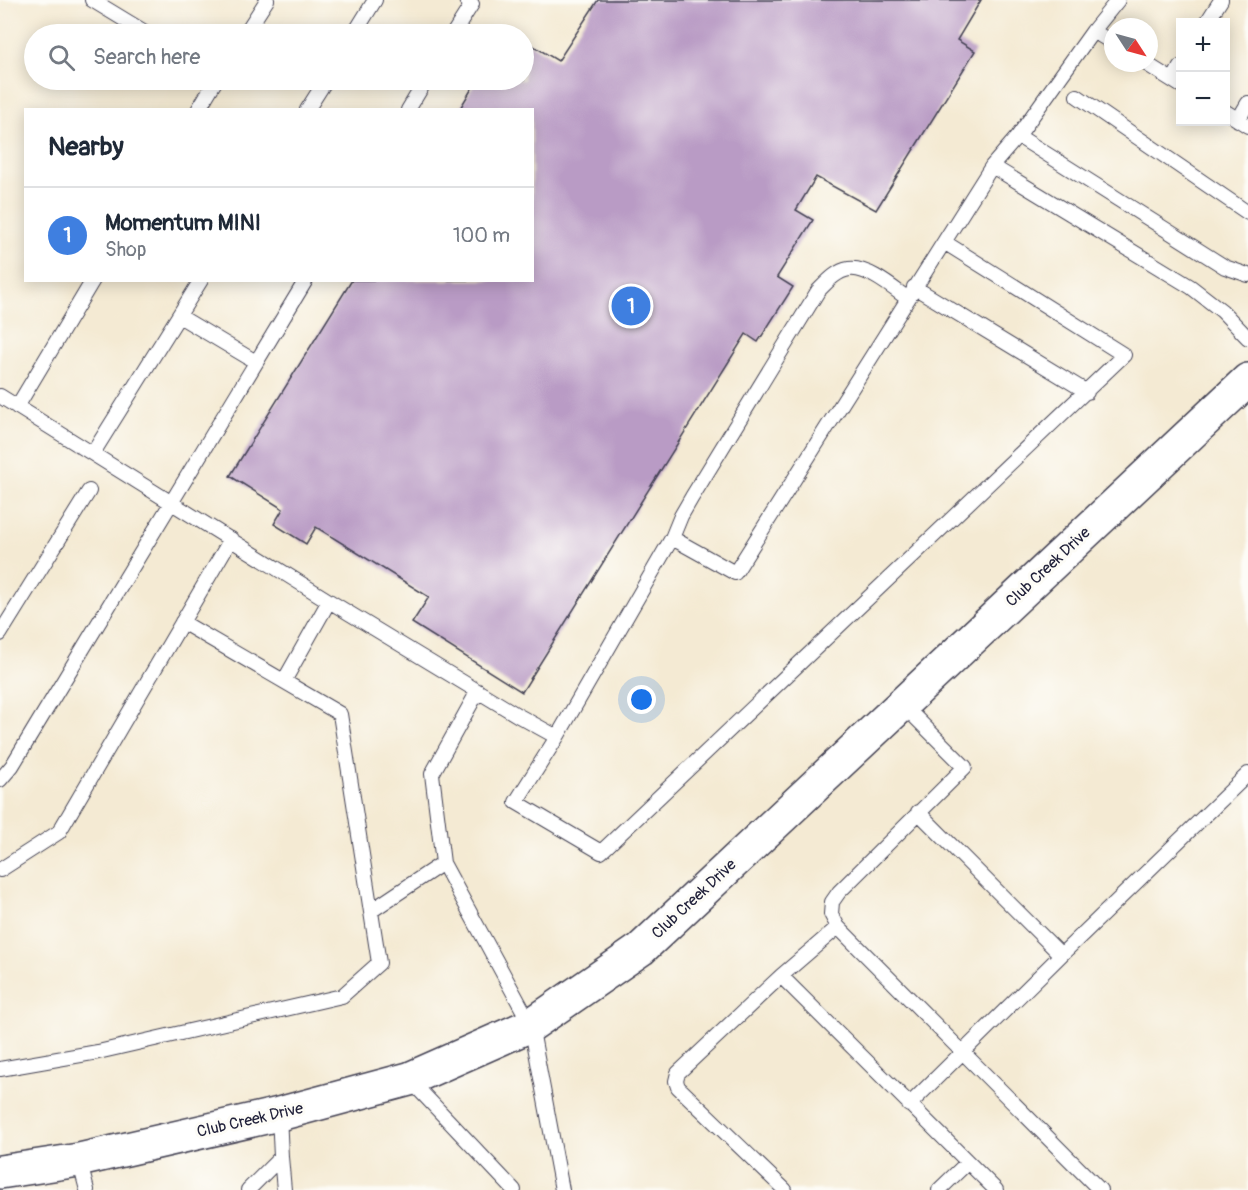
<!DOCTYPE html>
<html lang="en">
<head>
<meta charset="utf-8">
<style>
	:root { --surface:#fff; --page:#f2f2f3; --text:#1f2937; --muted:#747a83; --line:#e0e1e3; --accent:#d93025 }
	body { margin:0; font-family:Pangolin,sans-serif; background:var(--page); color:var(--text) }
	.controls { position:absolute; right:18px; top:18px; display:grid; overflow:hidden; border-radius:0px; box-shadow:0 3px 15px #0003 }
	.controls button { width:54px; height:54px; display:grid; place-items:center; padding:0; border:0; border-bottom:2px solid var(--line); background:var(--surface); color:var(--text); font:30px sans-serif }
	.compass { position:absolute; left:1104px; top:18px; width:54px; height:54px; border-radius:50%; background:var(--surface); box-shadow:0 3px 15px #0003; rotate:126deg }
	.you { position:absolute; left:642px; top:700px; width:21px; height:21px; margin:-15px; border:4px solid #fff; border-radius:50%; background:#1a73e8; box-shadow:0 0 0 9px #1a73e833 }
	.badge { display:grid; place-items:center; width:39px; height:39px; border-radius:50%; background:var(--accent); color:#fff; font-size:20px; font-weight:700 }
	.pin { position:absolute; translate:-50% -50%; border:3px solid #fff; box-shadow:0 2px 6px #0006 }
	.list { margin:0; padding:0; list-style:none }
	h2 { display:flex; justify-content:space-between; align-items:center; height:78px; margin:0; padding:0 24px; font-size:26px }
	h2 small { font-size:20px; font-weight:400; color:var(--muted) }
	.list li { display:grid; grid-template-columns:39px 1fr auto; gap:18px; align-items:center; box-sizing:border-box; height:96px; padding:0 24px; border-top:2px solid var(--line) }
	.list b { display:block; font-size:22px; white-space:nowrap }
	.list p { margin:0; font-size:20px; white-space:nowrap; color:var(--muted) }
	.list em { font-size:20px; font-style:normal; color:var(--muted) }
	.icon { flex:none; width:33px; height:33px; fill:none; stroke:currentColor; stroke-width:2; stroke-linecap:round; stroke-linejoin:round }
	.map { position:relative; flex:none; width:1248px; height:1190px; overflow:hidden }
	.search { position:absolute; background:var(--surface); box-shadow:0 3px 15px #0003; left:24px; top:24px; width:510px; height:66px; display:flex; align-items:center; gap:15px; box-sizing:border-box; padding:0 21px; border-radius:33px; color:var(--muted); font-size:22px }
	.panel { position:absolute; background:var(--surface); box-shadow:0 3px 15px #0003; left:24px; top:108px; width:510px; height:174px; border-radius:0px }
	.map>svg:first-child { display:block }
</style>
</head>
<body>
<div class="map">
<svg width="1248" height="1190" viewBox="0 0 1248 1190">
	<rect width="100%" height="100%" fill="#fdfcf7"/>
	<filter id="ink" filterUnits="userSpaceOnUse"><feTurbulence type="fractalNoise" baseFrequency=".0167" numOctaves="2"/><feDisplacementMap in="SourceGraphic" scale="12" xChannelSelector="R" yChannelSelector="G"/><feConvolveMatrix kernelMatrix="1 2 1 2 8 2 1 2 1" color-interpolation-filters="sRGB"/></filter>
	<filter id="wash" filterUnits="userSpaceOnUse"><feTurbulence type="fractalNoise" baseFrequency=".008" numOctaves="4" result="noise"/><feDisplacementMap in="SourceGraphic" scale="24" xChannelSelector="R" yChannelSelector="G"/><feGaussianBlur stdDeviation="1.35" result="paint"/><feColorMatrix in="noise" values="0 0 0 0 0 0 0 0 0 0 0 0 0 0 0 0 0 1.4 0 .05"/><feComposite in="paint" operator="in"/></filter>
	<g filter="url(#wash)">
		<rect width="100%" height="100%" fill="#f4ead3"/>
		<g id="blocks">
			<path fill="#b99bc5" d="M598,0H981L957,40L975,51L876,210L816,177L796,210L813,220L777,277L793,287L758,342L746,334L522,692L412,623L429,597L316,527L306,544L274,524L283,509L230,476L352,280H532V110H459L477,80H524V40L558,61Z"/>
		</g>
	</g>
	<g filter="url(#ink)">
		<use href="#blocks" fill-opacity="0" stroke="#424052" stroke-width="1.5"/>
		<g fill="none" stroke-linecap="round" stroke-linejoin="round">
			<g stroke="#424052" stroke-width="16">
				<path id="lane" d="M92,0L148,34
					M1207,22L1221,0
					M1093,31L1113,43
					M245,34L267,0
					M354,34L375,0
					M453,34L472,4L466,0
					M1145,63L1180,85
					M1173,80L1180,67
					M1077,96L1248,213
					M198,110L216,80
					M307,110L326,80
					M408,110L426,80
					M1226,112L1248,126
					M1238,120L1248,103
					M1018,136L1225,267L1248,275
					M992,166L1191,287L1222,311L1248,338
					M944,242L1124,355L601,852L516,802L557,737L672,538L735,573L992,166L1018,136L1093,31L1118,0
					M914,287L1087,392
					M179,316L256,362
					M0,396L329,601L517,715L557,737
					M17,407L93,280
					M93,453L201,280
					M672,538L681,516L692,497L818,291C827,282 836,271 849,269C867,266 894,289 908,299
					M0,634L89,491
					M284,681L329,601
					M478,691L432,774L443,863L531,1025L562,1190
					M0,780L12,766L306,280
					M918,812L1061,955L1248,774
					M0,870L59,832L231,539
					M371,911L443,863
					M838,927L1100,1190
					M781,976L838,927L831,914L832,902L839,892L965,767L902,704
					M0,1069L98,1052L342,996L379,963L340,714L182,622
					M409,1079L514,1190
					M909,1105L1061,955
					M279,1114L281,1157
					M79,1160L87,1190
					M248,1190L281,1157L284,1190
					M785,1190L678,1087L676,1081L678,1073L781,976L996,1190
					M939,1190L968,1162"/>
			</g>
			<g stroke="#424052" stroke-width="36">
				<path id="secondary" d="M0,1172L79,1160L279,1114L409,1079L531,1025L641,949L1248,380"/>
			</g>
			<use href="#lane" stroke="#fff" stroke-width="14"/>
			<use href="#secondary" stroke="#fff" stroke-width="33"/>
		</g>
	</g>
	<g text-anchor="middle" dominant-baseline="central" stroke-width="6" stroke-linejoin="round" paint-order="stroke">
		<g font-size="16" fill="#22223b" stroke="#fdfcf7">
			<text transform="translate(1048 567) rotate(-43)">Club Creek Drive</text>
			<text transform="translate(694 899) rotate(-43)">Club Creek Drive</text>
			<text transform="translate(250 1120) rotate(-13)">Club Creek Drive</text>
		</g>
	</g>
</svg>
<div class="controls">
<button>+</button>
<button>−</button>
</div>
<svg class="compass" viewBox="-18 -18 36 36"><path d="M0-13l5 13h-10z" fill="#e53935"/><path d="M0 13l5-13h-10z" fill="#747a83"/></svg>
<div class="you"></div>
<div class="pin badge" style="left:631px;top:306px;background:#3f7fe0">1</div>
<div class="search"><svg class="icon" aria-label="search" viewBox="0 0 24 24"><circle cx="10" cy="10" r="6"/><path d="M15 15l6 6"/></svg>Search here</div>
<section class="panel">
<h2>Nearby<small></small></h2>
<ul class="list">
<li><span class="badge" style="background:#3f7fe0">1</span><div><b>Momentum MINI</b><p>Shop</p></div><em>100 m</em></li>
</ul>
</section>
</div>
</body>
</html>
